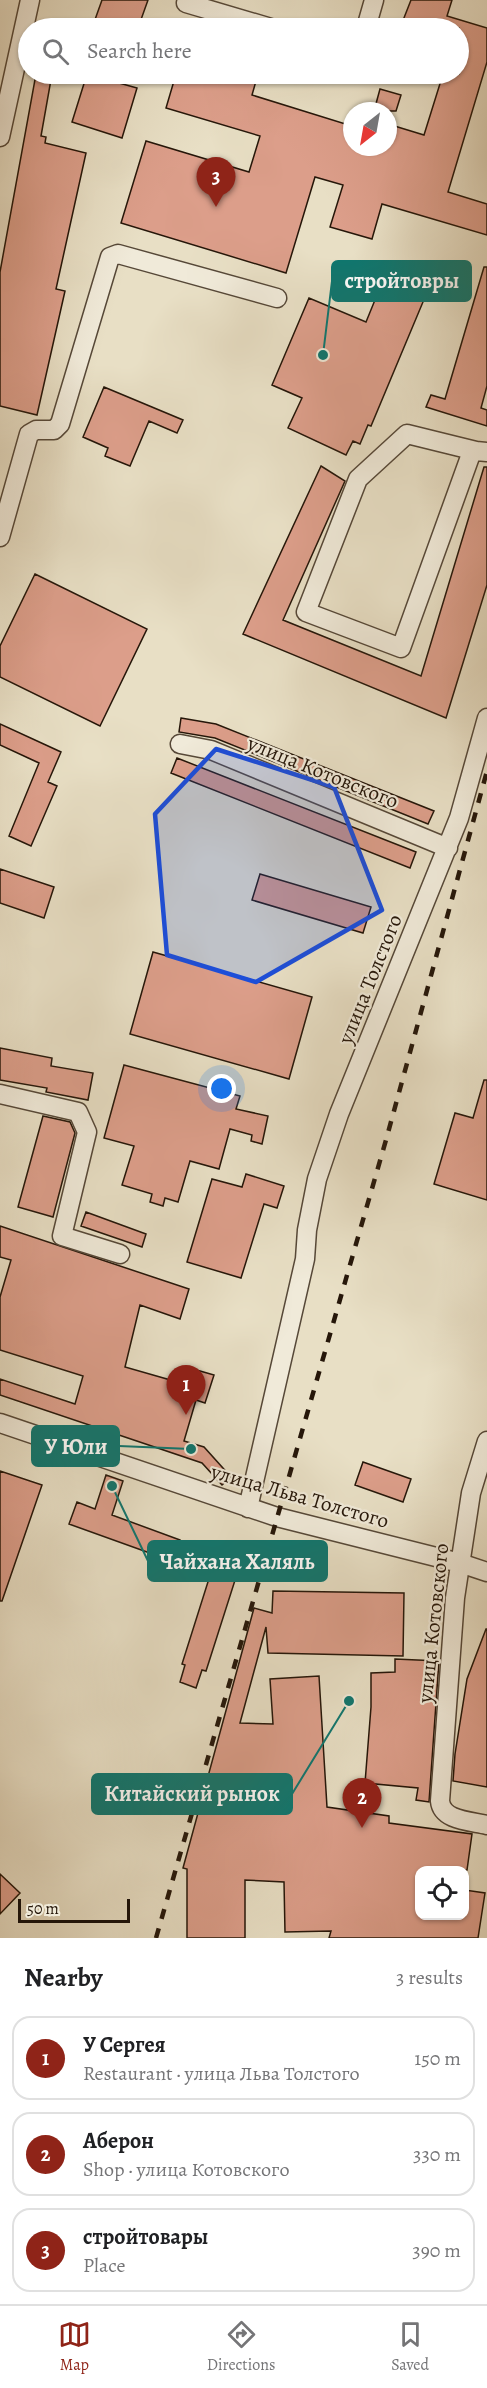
<!DOCTYPE html>
<html lang="en">
<head>
<meta charset="utf-8">
<style>
	:root { --surface:#fff; --page:#f2f2f2; --text:#202124; --muted:#757577; --line:#e0e0e0; --accent:#8f2418 }
	body { margin:0; font-family:Alegreya,serif; background:var(--page); color:var(--text) }
	.controls { position:absolute; right:18px; bottom:18px; display:grid; overflow:hidden; border-radius:12px; box-shadow:0 2px 4px #0004 }
	.controls button { width:54px; height:54px; display:grid; place-items:center; padding:0; border:0; border-bottom:2px solid var(--line); background:var(--surface); color:var(--text); font:30px sans-serif }
	.compass { position:absolute; left:343px; top:102px; width:54px; height:54px; border-radius:50%; background:var(--surface); box-shadow:0 2px 4px #0004; rotate:211deg }
	.scale { position:absolute; left:18px; bottom:15px; width:112px; box-sizing:border-box; padding-left:6px; border:3px solid #251609; border-top:0; font-size:16px; line-height:21px; white-space:nowrap; color:#251609; -webkit-text-stroke:4px #f0ead9; paint-order:stroke }
	.you { position:absolute; left:222px; top:1089px; width:21px; height:21px; margin:-15px; border:4px solid #fff; border-radius:50%; background:#1a73e8; box-shadow:0 0 0 9px #1a73e833 }
	.badge { display:grid; place-items:center; width:39px; height:39px; border-radius:50%; background:var(--accent); color:#fff; font-size:20px; font-weight:700 }
	.pin { position:absolute; translate:-50% -50px; filter:drop-shadow(0 2px 3px #0008) }
	.pin::after { content:''; position:absolute; top:32px; width:21px; height:18px; background:inherit; clip-path:polygon(0 0,100% 0,50% 100%) }
	.list { margin:0; padding:0; list-style:none }
	h2 { display:flex; justify-content:space-between; align-items:center; height:78px; margin:0; padding:0 24px; font-size:26px }
	h2 small { font-size:20px; font-weight:400; color:var(--muted) }
	.list li { display:grid; grid-template-columns:39px 1fr auto; gap:18px; align-items:center; box-sizing:border-box; height:84px; margin:0 12px 12px; padding:0 12px; border:2px solid var(--line); border-radius:18px }
	.list b { display:block; font-size:22px; white-space:nowrap }
	.list p { margin:0; font-size:20px; white-space:nowrap; color:var(--muted) }
	.list em { font-size:20px; font-style:normal; color:var(--muted) }
	.icon { flex:none; width:33px; height:33px; fill:none; stroke:currentColor; stroke-width:2; stroke-linecap:round; stroke-linejoin:round }
	.map { position:relative; flex:none; width:487px; height:1938px; overflow:hidden }
	.search { position:absolute; background:var(--surface); box-shadow:0 2px 4px #0004; left:18px; right:18px; top:18px; height:66px; display:flex; align-items:center; gap:15px; box-sizing:border-box; padding:0 21px; border-radius:33px; color:var(--muted); font-size:22px }
	.sheet { height:366px; background:var(--surface) }
	nav { display:flex; justify-content:space-around; align-items:center; box-sizing:border-box; height:84px; border-top:2px solid var(--line); background:var(--surface); font-size:16px; color:var(--muted) }
	nav a { display:grid; justify-items:center; gap:3px }
	nav .on { color:var(--accent) }
	.map>svg:first-child { display:block }
</style>
</head>
<body>
<div class="map">
<svg width="487" height="1938" viewBox="0 0 487 1938">
	<rect width="100%" height="100%" fill="#e8dfc5"/>
	<filter id="stains"><feTurbulence type="fractalNoise" baseFrequency=".00333" numOctaves="4"/><feColorMatrix values="0 0 0 0 .2 0 0 0 0 .09 0 0 0 0 .02 0 0 0 .5 -.17"/></filter>
	<radialGradient id="worn" r=".72"><stop offset=".6" stop-color="#630" stop-opacity="0"/><stop offset="1" stop-color="#630" stop-opacity=".3"/></radialGradient>
	<path fill="#dc9e8a" stroke="#251609" stroke-width="1.5" d="M102,0H148L138,28H92Z
		M411,0H452L447,16L487,28V62L448,192L487,204V235L382,204L372,239L330,227L343,185L315,177L286,273L121,223L146,141L249,172L260,136L166,108L176,74H258L252,95L352,126V147H388V124L424,135L443,74H459V28H420L402,23Z
		M36,74H52L41,136L46,137L45,143L86,153L56,289L65,291L37,415L0,406V272Z
		M87,74L137,88L122,138L72,122Z
		M380,89L401,95L396,111H374Z
		M484,267H487V386L481,408L487,410V426L426,407L431,395L445,399Z
		M386,273L428,290L371,426L368,425L360,444L353,441L346,455L288,428L302,398L272,385L309,298L366,322Z
		M104,387L183,420L177,433L149,421L130,466L105,456L108,448L83,437Z
		M321,466L345,481L283,620L421,676L484,467H487V585L446,718L243,634Z
		M35,574L147,629L100,726L0,677V646Z
		M181,718L216,724L434,811L428,824L215,738L179,732Z
		M0,724L61,752L48,782L57,786L31,846L9,836L39,763L0,745Z
		M177,758L416,852L410,868L171,773Z
		M0,869L54,887L44,918L0,903Z
		M260,874L371,907L363,933L252,900Z
		M153,952L312,997L289,1079L130,1034Z
		M0,1048L52,1058L51,1066L93,1073L88,1100L46,1092L47,1088L0,1080Z
		M124,1065L240,1096L236,1109L268,1116L262,1144L251,1141L252,1135L230,1129L219,1169L190,1161L178,1202L165,1198L163,1206L150,1202L152,1194L122,1185L134,1146L104,1138Z
		M484,1080H487V1200L434,1184L455,1113L473,1118Z
		M43,1116L70,1122L75,1133L53,1217L18,1207Z
		M246,1174L284,1186L277,1208L264,1204L241,1278L187,1262L212,1179L242,1187Z
		M86,1212L146,1234L142,1247L81,1226Z
		M0,1226L189,1289L180,1319L140,1305L125,1367L188,1385L193,1369L214,1375L205,1403L196,1400L184,1441L204,1447L231,1477L222,1485L202,1463L0,1395V1379L75,1404L83,1376L0,1350V1297L11,1260L0,1257Z
		M363,1462L411,1479L403,1502L355,1485Z
		M0,1471L42,1485L2,1601H0Z
		M106,1475L123,1481L112,1515L180,1540L172,1561L69,1524L77,1502L95,1509Z
		M213,1566L237,1574L206,1671L202,1670L196,1688L180,1682L185,1665L182,1664Z
		M273,1591L404,1593L403,1656L268,1653L266,1627L240,1723L273,1724L270,1679L319,1676L327,1807L389,1816V1823L472,1834L467,1870H420V1916H465V1890L485,1893L478,1938H329L331,1931L285,1932L284,1882L245,1880V1938H187V1869L183,1868L254,1608L272,1613Z
		M486,1629H487V1787L453,1781L455,1754L467,1679Z
		M395,1659L439,1661L429,1802L416,1800L418,1788L365,1783L371,1707V1673L395,1672Z
		M0,1874L20,1893L0,1914Z"/>
	<g fill="none" stroke-linecap="round" stroke-linejoin="round">
		<g stroke="#564838" stroke-width="21">
			<path id="minor" d="M186,3L271,28
				M366,28L374,0
				M0,137L30,0
				M476,451L407,434L358,479L306,612L401,648L471,454L476,451L487,452
				M0,537L29,434L36,430H54L60,424L110,257L118,254L277,298
				M180,744L211,750L448,848
				M0,1094L78,1112L87,1132L62,1236L120,1254
				M0,1423L277,1517L460,1563L487,1572
				M487,1441L471,1493L455,1598L440,1801C442,1821 471,1821 487,1825
				M248,1508L305,1259L307,1230L317,1179L339,1114L459,818L487,718"/>
		</g>
		<use href="#minor" stroke="#f0ead9" stroke-width="18"/>
		<path stroke="#251609" stroke-width="4.5" stroke-dasharray="10 10" stroke-linecap="butt" d="M156,1938L386,1140L487,771"/>
	</g>
	<path fill="#1d4ed8" fill-opacity="0.2" stroke="#1d4ed8" stroke-width="4.5" stroke-linejoin="round" d="M216,749L334,787L382,910L256,982L167,955L155,814Z"/>
	<g text-anchor="middle" dominant-baseline="central" stroke-width="4.5" stroke-linejoin="round" paint-order="stroke">
		<g font-size="21" fill="#251609" stroke="#f0ead9">
			<text transform="translate(323 772) rotate(22)">улица Котовского</text>
			<text transform="translate(370 979) rotate(-68)">улица Толстого</text>
			<text transform="translate(300 1496) rotate(16)">улица Льва Толстого</text>
			<text transform="translate(433 1623) rotate(-84)">улица Котовского</text>
		</g>
	</g>
	<path fill="none" stroke="#0f766e" stroke-width="2" d="M323 355L332 281M191 1449L119 1446M112 1486L148 1561M349 1701L292 1794"/>
	<g fill="#0f766e" stroke="#f0ead9" stroke-width="2">
		<circle cx="323" cy="355" r="6"/>
		<circle cx="191" cy="1449" r="6"/>
		<circle cx="112" cy="1486" r="6"/>
		<circle cx="349" cy="1701" r="6"/>
	</g>
	<g fill="#0f766e" stroke="#0f766e" stroke-width="2">
		<rect x="332" y="261" width="139" height="40" rx="6"/>
		<rect x="32" y="1426" width="87" height="40" rx="6"/>
		<rect x="148" y="1541" width="179" height="40" rx="6"/>
		<rect x="92" y="1774" width="200" height="40" rx="6"/>
	</g>
	<g font-size="22" text-anchor="middle" font-weight="bold" fill="#fff">
		<text x="402" y="288">стройтовры</text>
		<text x="76" y="1454">У Юли</text>
		<text x="237" y="1569">Чайхана Халяль</text>
		<text x="192" y="1801">Китайский рынок</text>
	</g>
	<rect width="100%" height="100%" filter="url(#stains)"/>
	<rect width="100%" height="100%" fill="url(#worn)"/>
</svg>
<div class="controls">
<button><svg class="icon" aria-label="locate" viewBox="0 0 24 24"><circle cx="12" cy="12" r="6"/><path d="M12 2v4M12 18v4M2 12h4M18 12h4"/></svg></button>
</div>
<svg class="compass" viewBox="-18 -18 36 36"><path d="M0-13l5 13h-10z" fill="#e53935"/><path d="M0 13l5-13h-10z" fill="#757577"/></svg>
<div class="scale">50 m</div>
<div class="you"></div>
<div class="pin badge" style="left:186px;top:1415px">1</div>
<div class="pin badge" style="left:362px;top:1828px">2</div>
<div class="pin badge" style="left:216px;top:207px">3</div>
<div class="search"><svg class="icon" aria-label="search" viewBox="0 0 24 24"><circle cx="10" cy="10" r="6"/><path d="M15 15l6 6"/></svg>Search here</div>
</div>
<section class="sheet">
<h2>Nearby<small>3 results</small></h2>
<ul class="list">
<li><span class="badge">1</span><div><b>У Сергея</b><p>Restaurant · улица Льва Толстого</p></div><em>150 m</em></li>
<li><span class="badge">2</span><div><b>Аберон</b><p>Shop · улица Котовского</p></div><em>330 m</em></li>
<li><span class="badge">3</span><div><b>стройтовары</b><p>Place</p></div><em>390 m</em></li>
</ul>
</section>
<nav>
<a class="on"><svg class="icon" aria-label="map" viewBox="0 0 24 24"><path d="M3 6l6-2 6 2 6-2v14l-6 2-6-2-6 2zM9 4v14M15 6v14"/></svg>Map</a>
<a><svg class="icon" aria-label="directions" viewBox="0 0 24 24"><path d="M12 3l9 9-9 9-9-9zM9 14v-3h6M13 9l2 2-2 2"/></svg>Directions</a>
<a><svg class="icon" aria-label="saved" viewBox="0 0 24 24"><path d="M7 4h10v16l-5-4-5 4z"/></svg>Saved</a>
</nav>
</body>
</html>
